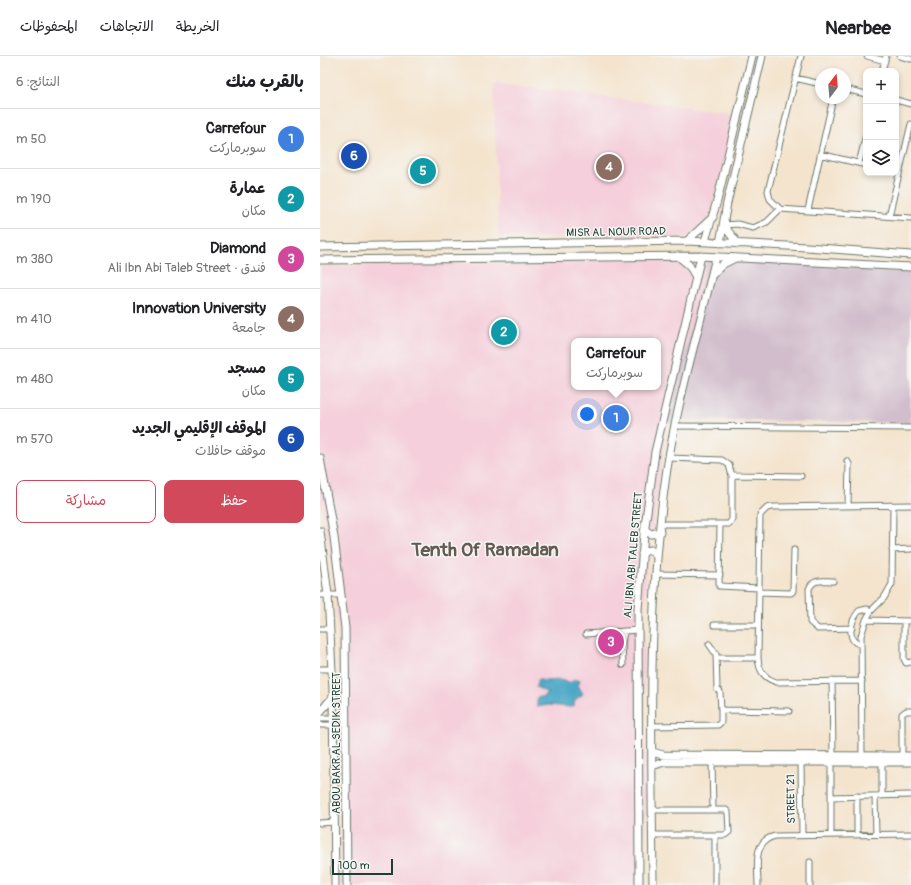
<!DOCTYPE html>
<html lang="ar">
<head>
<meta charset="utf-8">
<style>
	:root { --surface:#fff; --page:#f6f6f6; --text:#202124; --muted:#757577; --line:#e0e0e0; --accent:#d1495b }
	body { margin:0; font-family:Pangolin,"Playpen Sans Arabic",sans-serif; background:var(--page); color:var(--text); direction:rtl }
	.controls { position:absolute; right:12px; top:12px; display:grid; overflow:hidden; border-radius:8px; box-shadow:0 2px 6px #0003 }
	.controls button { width:36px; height:36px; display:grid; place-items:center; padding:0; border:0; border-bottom:1px solid var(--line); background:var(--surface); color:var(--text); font:20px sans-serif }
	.compass { position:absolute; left:495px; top:12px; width:36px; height:36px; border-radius:50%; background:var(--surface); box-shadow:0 2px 6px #0003; rotate:16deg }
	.scale { position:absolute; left:12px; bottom:10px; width:61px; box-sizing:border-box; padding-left:4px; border:2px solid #1f3d34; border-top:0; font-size:11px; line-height:14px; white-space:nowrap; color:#1f3d34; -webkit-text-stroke:3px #f6f6f2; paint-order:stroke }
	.you { position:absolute; left:267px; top:358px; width:14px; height:14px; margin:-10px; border:3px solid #fff; border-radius:50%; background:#1a73e8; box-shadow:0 0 0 6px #1a73e833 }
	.badge { display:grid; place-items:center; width:26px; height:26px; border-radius:50%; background:var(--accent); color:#fff; font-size:13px; font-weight:700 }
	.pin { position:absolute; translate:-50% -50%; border:2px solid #fff; box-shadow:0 1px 4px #0006 }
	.popup { position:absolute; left:251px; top:282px; width:90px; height:52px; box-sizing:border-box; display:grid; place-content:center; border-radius:8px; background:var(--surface); filter:drop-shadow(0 1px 3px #0005); font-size:13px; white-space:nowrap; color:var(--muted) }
	.popup b { font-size:15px; color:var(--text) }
	.popup::after { content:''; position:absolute; left:50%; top:100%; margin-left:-8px; border:8px solid transparent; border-top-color:var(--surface) }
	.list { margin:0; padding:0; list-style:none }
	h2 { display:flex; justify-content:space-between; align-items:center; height:52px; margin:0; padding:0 16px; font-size:17px }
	h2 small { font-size:13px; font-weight:400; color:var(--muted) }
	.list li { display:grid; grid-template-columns:26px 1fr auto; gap:12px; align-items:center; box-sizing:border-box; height:60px; padding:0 16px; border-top:1px solid var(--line) }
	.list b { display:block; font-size:15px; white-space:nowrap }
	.list p { margin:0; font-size:13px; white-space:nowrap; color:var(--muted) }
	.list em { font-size:13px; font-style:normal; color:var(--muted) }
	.actions { display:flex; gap:8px; padding:12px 16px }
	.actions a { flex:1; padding:9px 0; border:1px solid var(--accent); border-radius:8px; text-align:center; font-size:14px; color:var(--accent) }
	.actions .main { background:var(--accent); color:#fff }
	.icon { flex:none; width:22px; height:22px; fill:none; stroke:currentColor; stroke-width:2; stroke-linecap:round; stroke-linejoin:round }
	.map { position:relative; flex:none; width:591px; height:829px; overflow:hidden; direction:ltr }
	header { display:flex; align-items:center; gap:24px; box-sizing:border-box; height:56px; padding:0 20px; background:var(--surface); border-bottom:1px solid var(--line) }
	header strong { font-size:19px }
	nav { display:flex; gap:22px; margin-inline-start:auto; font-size:14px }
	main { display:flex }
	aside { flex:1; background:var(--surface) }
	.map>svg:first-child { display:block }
</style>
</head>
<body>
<header>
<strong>Nearbee</strong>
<nav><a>الخريطة</a><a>الاتجاهات</a><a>المحفوظات</a></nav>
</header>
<main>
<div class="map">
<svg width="591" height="829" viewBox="0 0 591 829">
	<rect width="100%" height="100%" fill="#f6f6f2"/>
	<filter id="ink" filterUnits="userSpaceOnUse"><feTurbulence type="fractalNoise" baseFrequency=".025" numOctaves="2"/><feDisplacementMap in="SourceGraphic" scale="8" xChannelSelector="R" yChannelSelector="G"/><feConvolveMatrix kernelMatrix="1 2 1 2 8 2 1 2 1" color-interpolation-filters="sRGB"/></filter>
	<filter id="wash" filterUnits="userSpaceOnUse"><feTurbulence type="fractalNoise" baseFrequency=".012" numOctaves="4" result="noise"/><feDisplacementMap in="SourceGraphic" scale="16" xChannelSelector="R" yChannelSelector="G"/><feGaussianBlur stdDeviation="0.9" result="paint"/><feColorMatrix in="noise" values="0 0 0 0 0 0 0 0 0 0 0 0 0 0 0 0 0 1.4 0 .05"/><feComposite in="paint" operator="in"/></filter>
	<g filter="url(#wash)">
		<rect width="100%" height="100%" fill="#f4e4ce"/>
		<path fill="#f5cfdb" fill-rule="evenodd" d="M174,27L415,58L390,163L367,181H178Z
			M388,201L348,367L327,513L324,556L326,829H21L19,592L13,518L0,439V210ZM254,285H338V331H254Z"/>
		<path fill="#d1bdcc" d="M388,201L591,216V367L362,364L348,367Z"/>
		<path fill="#46a6c6" stroke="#32727d" d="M218,623L224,625L240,624L250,627L254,624H259L260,626L258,629L263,638L255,644L254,650L251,651L228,649L217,651V641H224L225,638L228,637L216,631Z"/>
	</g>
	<g filter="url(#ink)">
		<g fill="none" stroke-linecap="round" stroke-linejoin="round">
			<g stroke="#6a776a" stroke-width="7">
				<path id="street" d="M481,0L448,135L450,143L460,153L591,162
					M547,0L565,5
					M580,0L591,3
					M562,15L566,0
					M475,22L501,28
					M525,33L546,38
					M576,44L591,48
					M500,98L546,109
					M539,107L546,79
					M488,154L513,42
					M569,160L591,68
					M405,169L417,168L433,172L447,166L460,153
					M354,370L591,372
					M349,402L402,404L409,409L412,420
					M527,405L529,408L528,449
					M341,468H409L412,463V422L414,419L481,420
					M400,468L399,530L439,532
					M572,494L591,493
					M335,518L400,519
					M513,525C504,525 493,522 489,533L490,566L498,573L532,572
					M439,536L471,537L473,535L474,494
					M0,539H21
					M546,564L591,565
					M584,565V603L586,607L591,606
					M394,569H438
					M0,573H10
					M266,578L318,574
					M389,588L396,598L397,633
					M541,588C525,587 531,564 539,555L547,553L551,555
					M396,602H438
					M303,609L302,587L304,576
					M0,613H12
					M512,625L513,699
					M542,625L456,626C444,622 439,615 438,602L440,459L447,452L452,451L591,449
					M398,634L400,636L401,654L469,655
					M0,662H14
					M0,669H14
					M331,670L398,669L401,666V654
					M542,699L541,580L546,564L551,555L564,542L572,528L573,450
					M582,700V658L586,655H591
					M562,703V740
					M392,706L393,754
					M481,706L482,779
					M511,706V779
					M537,740V779
					M555,740L556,778
					M511,741L591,739
					M332,754H406L408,756L409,776L405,779H332
					M0,767L14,766
					M395,779V829
					M490,806V829
					M438,829C438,810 432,785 455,780L591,778"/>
			</g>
			<g stroke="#6a776a" stroke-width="9">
				<path id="secondary" d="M404,164L408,175L418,188
					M367,185L393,161
					M385,185L397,145L432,0
					M400,187L407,147L442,0
					M0,191L367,185L487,191L591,199
					M358,200L369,209L376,221
					M0,204L381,200L591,211
					M393,218L403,208L415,202
					M0,402L14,481L25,572L27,829
					M325,474L331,478L340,476
					M0,475L8,539L13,634L15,829
					M322,498L326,495L331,494L337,501
					M0,656L13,641
					M332,696L343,699L591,700
					M332,710L344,706H591
					M319,829L318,553L324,478L335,396L381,200
					M333,829C332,697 327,565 344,434C354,354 378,278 396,201"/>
			</g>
			<use href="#street" stroke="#fff" stroke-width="5"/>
			<use href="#secondary" stroke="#fff" stroke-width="7"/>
		</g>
	</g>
	<g text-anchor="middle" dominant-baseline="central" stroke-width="3" stroke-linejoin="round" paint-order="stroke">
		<g font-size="11" fill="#1f3d34" stroke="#f6f6f2">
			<text transform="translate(296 176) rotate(-1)">MISR AL NOUR ROAD</text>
			<text transform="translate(313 499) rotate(-85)">ALI IBN ABI TALEB STREET</text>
			<text transform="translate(16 687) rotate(-90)">ABOU BAKR AL SEDIK STREET</text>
			<text transform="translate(471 743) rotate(-91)">STREET 21</text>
		</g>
		<g font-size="19" font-weight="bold" fill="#645b55" stroke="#f6f6f2">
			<text x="165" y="494">Tenth Of Ramadan</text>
		</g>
	</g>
</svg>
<div class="controls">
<button>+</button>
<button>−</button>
<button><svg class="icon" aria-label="layers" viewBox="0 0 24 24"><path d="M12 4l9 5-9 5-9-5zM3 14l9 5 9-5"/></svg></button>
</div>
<svg class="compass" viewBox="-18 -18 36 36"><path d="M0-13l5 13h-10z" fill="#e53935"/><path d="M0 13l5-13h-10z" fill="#757577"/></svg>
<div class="scale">100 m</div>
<div class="you"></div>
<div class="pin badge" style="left:296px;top:362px;background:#3f7fe0">1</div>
<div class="popup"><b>Carrefour</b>سوبرماركت</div>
<div class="pin badge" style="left:184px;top:276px;background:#0f9aa8">2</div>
<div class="pin badge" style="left:291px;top:586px;background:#d1479c">3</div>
<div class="pin badge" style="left:289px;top:111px;background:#8d6e63">4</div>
<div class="pin badge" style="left:103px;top:115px;background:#0f9aa8">5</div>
<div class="pin badge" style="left:34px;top:100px;background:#1a4fb4">6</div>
</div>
<aside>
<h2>بالقرب منك<small>النتائج: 6</small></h2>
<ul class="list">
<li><span class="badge" style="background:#3f7fe0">1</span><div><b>Carrefour</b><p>سوبرماركت</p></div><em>50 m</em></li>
<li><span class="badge" style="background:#0f9aa8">2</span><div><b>عمارة</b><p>مكان</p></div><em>190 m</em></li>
<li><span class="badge" style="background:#d1479c">3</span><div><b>Diamond</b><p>فندق · Ali Ibn Abi Taleb Street</p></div><em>380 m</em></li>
<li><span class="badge" style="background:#8d6e63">4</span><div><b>Innovation University</b><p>جامعة</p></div><em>410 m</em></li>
<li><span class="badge" style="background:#0f9aa8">5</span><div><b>مسجد</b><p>مكان</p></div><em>480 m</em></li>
<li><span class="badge" style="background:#1a4fb4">6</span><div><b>الموقف الإقليمي الجديد</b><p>موقف حافلات</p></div><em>570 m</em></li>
</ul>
<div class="actions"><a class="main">حفظ</a><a>مشاركة</a></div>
</aside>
</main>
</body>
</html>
